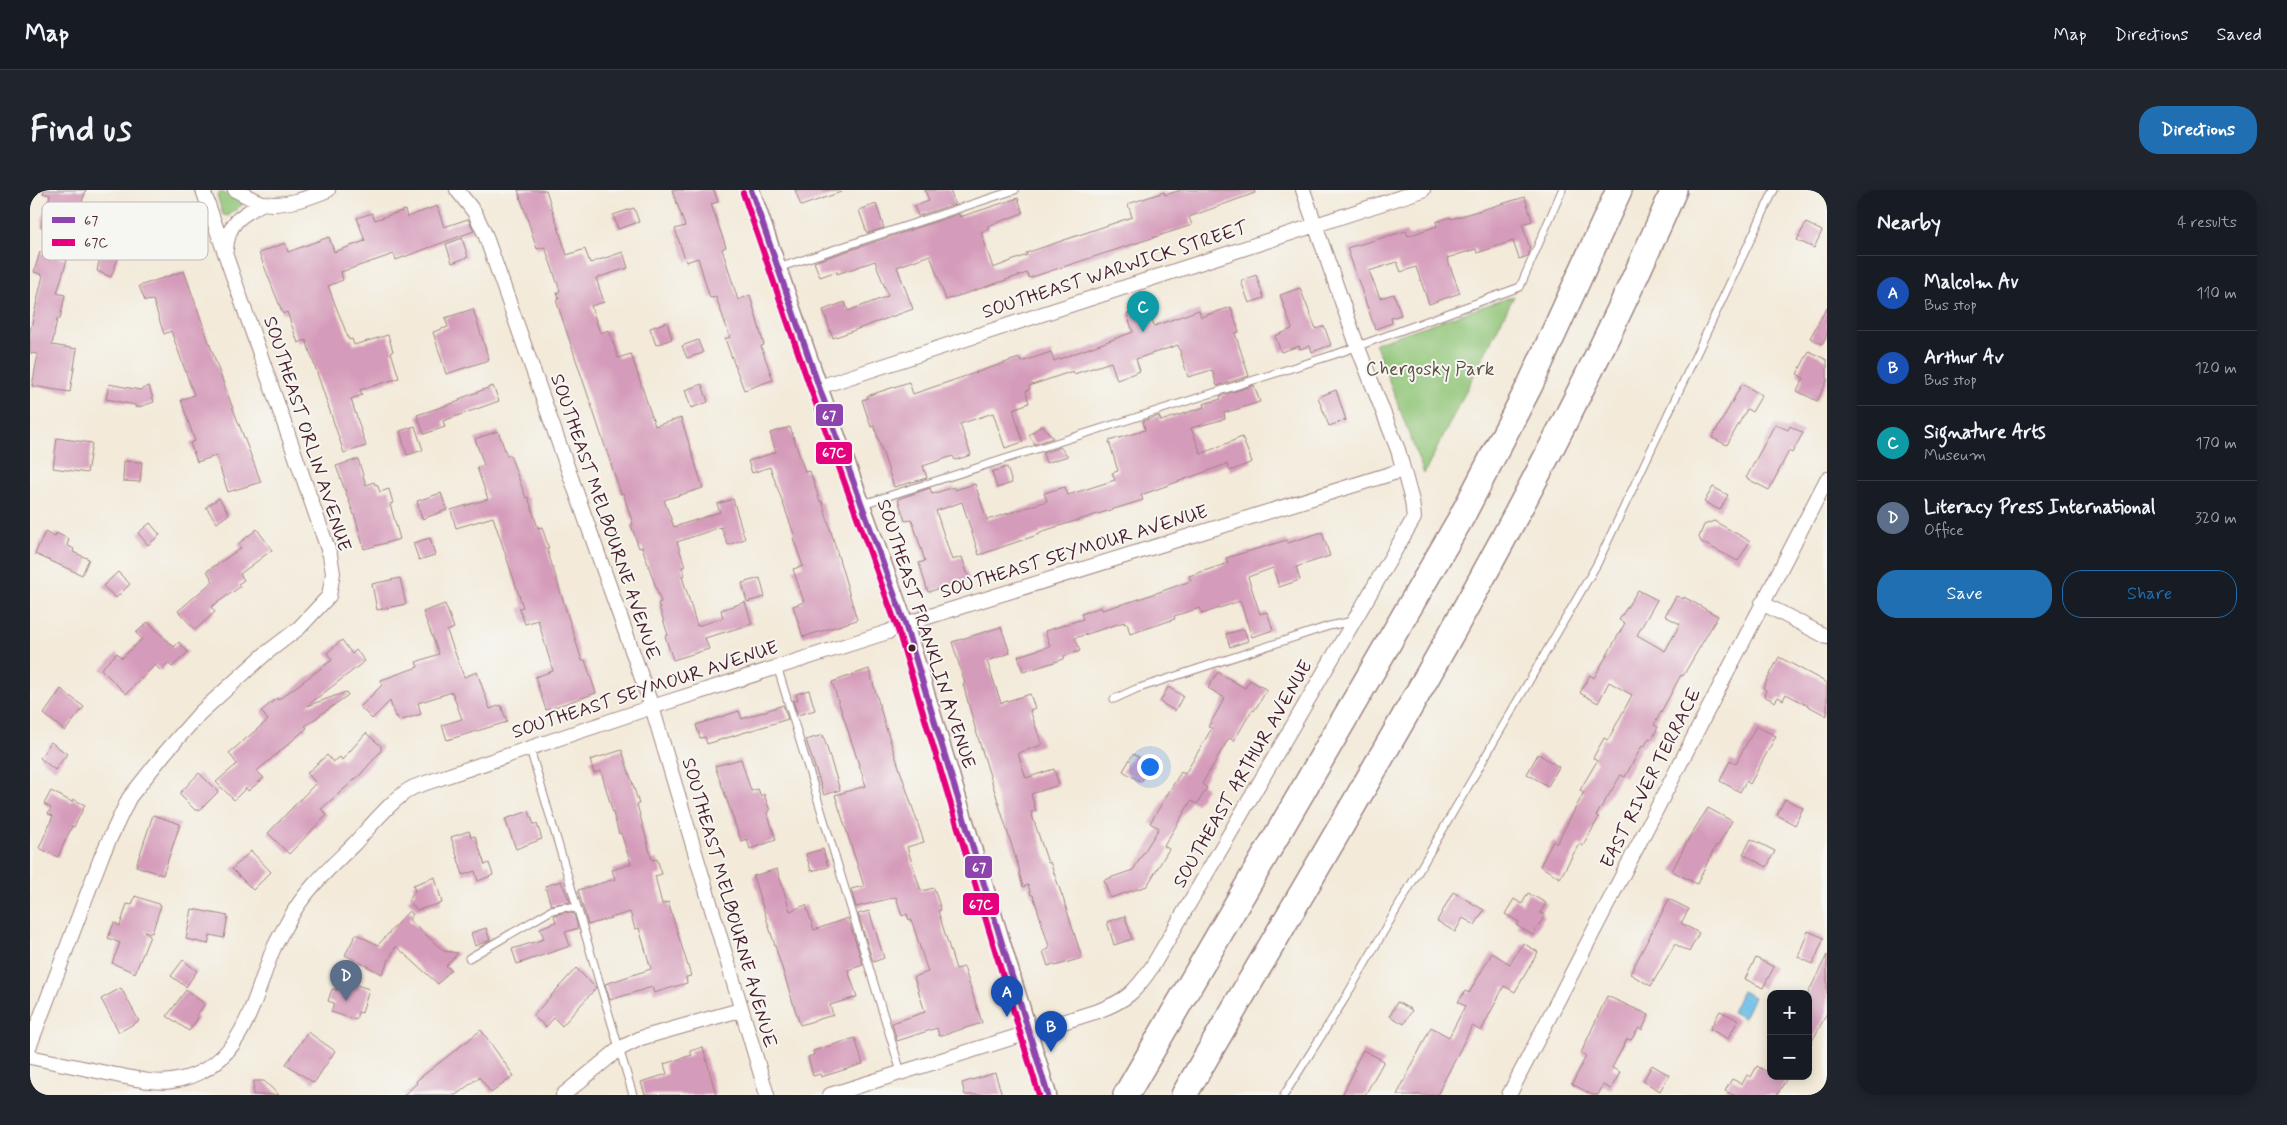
<!DOCTYPE html>
<html lang="en">
<head>
<meta charset="utf-8">
<style>
	:root { --surface:#171b24; --page:#20242c; --text:#f1f3f6; --muted:#9ea1a6; --line:#363941; --accent:#1f6fb2 }
	body { margin:0; font-family:Mynerve,sans-serif; background:var(--page); color:var(--text) }
	.controls { position:absolute; right:15px; bottom:15px; display:grid; overflow:hidden; border-radius:10px; box-shadow:0 2px 12px #0003 }
	.controls button { width:45px; height:45px; display:grid; place-items:center; padding:0; border:0; border-bottom:1px solid var(--line); background:var(--surface); color:var(--text); font:25px sans-serif }
	.you { position:absolute; left:1119px; top:576px; width:18px; height:18px; margin:-12px; border:4px solid #fff; border-radius:50%; background:#1a73e8; box-shadow:0 0 0 8px #1a73e833 }
	.badge { display:grid; place-items:center; width:32px; height:32px; border-radius:50%; background:var(--accent); color:#fff; font-size:16px; font-weight:700 }
	.pin { position:absolute; translate:-50% -41px; filter:drop-shadow(0 1px 2px #0008) }
	.pin::after { content:''; position:absolute; top:26px; width:18px; height:15px; background:inherit; clip-path:polygon(0 0,100% 0,50% 100%) }
	.list { margin:0; padding:0; list-style:none }
	h2 { display:flex; justify-content:space-between; align-items:center; height:65px; margin:0; padding:0 20px; font-size:21px }
	h2 small { font-size:16px; font-weight:400; color:var(--muted) }
	.list li { display:grid; grid-template-columns:32px 1fr auto; gap:15px; align-items:center; box-sizing:border-box; height:75px; padding:0 20px; border-top:1px solid var(--line) }
	.list b { display:block; font-size:19px; white-space:nowrap }
	.list p { margin:0; font-size:16px; white-space:nowrap; color:var(--muted) }
	.list em { font-size:16px; font-style:normal; color:var(--muted) }
	.actions { display:flex; gap:10px; padding:15px 20px }
	.actions a { flex:1; padding:11px 0; border:1px solid var(--accent); border-radius:20px; text-align:center; font-size:18px; color:var(--accent) }
	.actions .main { background:var(--accent); color:#fff }
	.map { position:relative; flex:none; width:1797px; height:905px; overflow:hidden; border-radius:20px }
	header { display:flex; align-items:center; gap:30px; box-sizing:border-box; height:70px; padding:0 25px; background:var(--surface); border-bottom:1px solid var(--line) }
	header strong { font-size:24px }
	nav { display:flex; gap:28px; margin-inline-start:auto; font-size:18px }
	.intro { display:flex; align-items:center; justify-content:space-between; box-sizing:border-box; height:120px; padding:0 30px }
	h1 { margin:0; font-size:35px }
	.button { padding:12px 22px; border-radius:20px; background:var(--accent); color:#fff; font-size:18px; font-weight:700 }
	main { display:flex; gap:30px; padding:0 30px }
	aside { flex:1; background:var(--surface); border-radius:20px; box-shadow:0 2px 12px #0003 }
	.map>svg:first-child { display:block }
</style>
</head>
<body>
<header>
<strong>Map</strong>
<nav><a>Map</a><a>Directions</a><a>Saved</a></nav>
</header>
<div class="intro"><h1>Find us</h1><a class="button">Directions</a></div>
<main>
<div class="map">
<svg width="1797" height="905" viewBox="0 0 1797 905">
	<rect width="100%" height="100%" fill="#f6f6f2"/>
	<filter id="ink" filterUnits="userSpaceOnUse"><feTurbulence type="fractalNoise" baseFrequency=".02" numOctaves="2"/><feDisplacementMap in="SourceGraphic" scale="10" xChannelSelector="R" yChannelSelector="G"/><feConvolveMatrix kernelMatrix="1 2 1 2 8 2 1 2 1" color-interpolation-filters="sRGB"/></filter>
	<filter id="wash" filterUnits="userSpaceOnUse"><feTurbulence type="fractalNoise" baseFrequency=".0096" numOctaves="4" result="noise"/><feDisplacementMap in="SourceGraphic" scale="20" xChannelSelector="R" yChannelSelector="G"/><feGaussianBlur stdDeviation="1.12" result="paint"/><feColorMatrix in="noise" values="0 0 0 0 0 0 0 0 0 0 0 0 0 0 0 0 0 1.4 0 .05"/><feComposite in="paint" operator="in"/></filter>
	<g filter="url(#wash)">
		<rect width="100%" height="100%" fill="#f3ead9"/>
		<path fill="#8fc476" stroke="#6c7250" d="M191,2L212,12L213,14L198,26L193,25L187,5Z
			M1484,106L1394,284L1345,153Z"/>
		<path fill="#6bbee7" stroke="#5a6e89" d="M1712,801L1724,807L1714,828L1702,822Z"/>
		<g id="blocks">
			<path fill="#d59bba" d="M14,0H56L51,15L48,14L42,44L11,37L15,15L17,16L20,5L13,3Z
				M488,0H516L537,65L555,59L560,73L593,62L598,78L566,88L574,112L561,116L570,143L579,140L588,168L601,164L625,236L651,228L673,298L634,310L644,337L690,322L687,314L703,309L715,349L698,355L691,337L647,352L655,376L652,377L655,385L652,386L667,436L693,428L691,420L715,412L722,434L675,448L679,459L643,470L635,446L638,445L628,413L631,412L612,357L609,358L601,335L603,334L593,303L591,304L526,110L529,109L527,103L530,101L515,57L507,59Z
				M642,0H684L688,12L681,14L696,57L692,59L708,110L720,105L734,155L731,156L743,190L714,200L695,149L700,147L686,107L680,108L668,68L656,72L645,39L655,36Z
				M765,0H810L811,2L771,16Z
				M895,0H920L925,14L888,26L884,16L899,11Z
				M1151,0H1224L1225,3L1159,27L1162,35L999,88L997,83L916,110L900,65L867,77L883,119L803,148L793,120L815,112L818,121L858,106L845,71L807,84V81L790,87L784,72L929,24L930,27L988,8L993,23L958,36L959,39L951,42L963,78L997,65L996,63L1102,27L1098,14L1134,2L1135,5Z
				M1495,7L1502,31L1492,34L1500,59L1498,66L1489,69L1483,51L1447,63L1446,59L1417,68L1430,103L1399,114L1386,77L1371,82L1367,72L1339,81L1350,108L1364,104L1371,125L1361,128L1362,133L1345,139L1317,58L1376,41L1378,46L1407,36L1406,32L1420,27L1421,29Z
				M846,14L854,38L837,43L829,20Z
				M407,16L414,37L438,29L444,41L366,70L364,64L311,82L313,90L298,96L319,150L322,149L324,155L358,145L363,161L361,162L369,188L330,200L332,205L321,209L336,256L314,263L276,150L268,153L257,122L253,124L229,63L255,53L258,62L299,47L304,62L335,51L327,28L342,23L345,30L375,20L377,27Z
				M604,18L609,32L588,39L583,25Z
				M1776,33L1792,41L1784,58L1767,50Z
				M432,48L438,67L422,73L416,54Z
				M73,52L93,55L81,87L67,81Z
				M10,62L37,70L27,103L35,105L30,129H27L22,155L47,159L40,202L2,196L8,164L0,163V142L13,85L4,82Z
				M154,81L194,195L231,292L198,302L186,266L167,272L160,253L165,251L151,210L164,205L141,141L134,144L123,110L115,111L109,96Z
				M1226,85L1234,108L1219,113L1211,91Z
				M1270,98L1286,139L1294,136L1301,155L1282,162L1280,156L1270,159L1269,156L1251,162L1245,146L1262,139L1250,105Z
				M1118,117L1124,136L1169,120L1171,127L1201,117L1209,142L1205,143L1219,186L1187,196L1182,180L1158,187L1148,155L1106,169L1110,181L1087,190L1081,172L1044,184L1043,181L999,196L1000,199L996,201L999,213L983,219L993,252L975,258L963,223L930,234L941,265L925,270L923,266L893,276L897,288L864,297L844,236L841,237L832,210L838,208L837,206L879,192L883,204L989,168L991,172L1021,162L1024,171L1103,142L1097,124Z
				M1797,117V145L1792,154L1780,148Z
				M443,119L459,170L416,184L403,142L418,137L415,128Z
				M637,132L642,149L626,155L620,138Z
				M668,150L673,163L657,168L652,156Z
				M1779,161L1797,170V191L1787,211L1767,201L1774,188L1767,184Z
				M79,194L110,200L119,196L124,212L106,218L105,215L76,209Z
				M672,194L678,212L661,218L655,200Z
				M1712,194L1732,205L1722,222L1717,219L1697,255L1682,248Z
				M1224,195L1230,212L1194,223L1195,229L1161,238L1171,264L1212,247L1222,272L1200,281L1197,274L1111,305L1113,310L1010,342V344L949,365L932,312L906,321L922,370L932,367L939,389L898,402L889,373L895,371L882,330L875,331L868,309L900,298L902,304L924,297L925,300L945,294L957,330L1017,311L1014,303L1035,297L1038,305L1085,290L1082,283L1088,281L1079,251L1115,240L1113,231L1129,226L1131,231L1174,217L1173,214L1191,209L1190,206Z
				M463,196L469,211L413,231L415,237L394,244L387,225L430,211L429,209Z
				M1306,200L1316,230L1299,236L1288,207Z
				M1745,234L1758,240L1760,236L1773,243L1762,263L1759,261L1739,300L1716,288Z
				M1012,235L1023,248L1005,254L999,245Z
				M385,236L393,260L377,265L370,241Z
				M760,237L775,282L780,281L790,312L792,311L827,430L773,447L763,416L774,412L763,379L773,376L763,348L765,347L740,277L722,283L718,271L746,262L740,243Z
				M468,241L477,266L480,265L496,308L498,307L508,338L512,337L519,359H517L552,471L555,470L566,503L516,520L505,487L523,481L508,430L495,434L489,418L493,417L463,327L426,338L421,320L458,309L447,278L454,275L445,249Z
				M27,248L62,253L57,283L23,278Z
				M1030,257L1038,266L1016,273L1013,263Z
				M328,269L336,295L344,292L345,295L347,294L350,302L359,299L363,313L360,314L370,349L334,359L326,330L306,276Z
				M94,271L112,272L110,292L93,291Z
				M977,277L982,293L967,298L962,282Z
				M1683,297L1698,305L1690,320L1674,312Z
				M411,303L417,320L392,329L387,311Z
				M189,308L199,324L187,333L176,317Z
				M1684,331L1720,351L1708,371L1671,352L1669,347L1674,335Z
				M120,333L130,345L118,355L108,343Z
				M227,339L242,360L210,384L214,390L208,394L210,397L181,417L185,422L165,440L148,421L183,391L177,381L211,358L208,354Z
				M15,342L25,347L26,343L39,349L37,355L44,359L43,362L59,369L52,385L5,364Z
				M1292,342L1300,366L1266,377L1270,390L1249,397L1243,378L1218,387L1230,424L1237,422L1243,440L1222,447L1210,411L1172,424L1170,418L1144,426L1145,429L1100,444L1097,433L1094,434V432L1045,448L1050,461L1034,466V469L993,482L988,466L1020,456L1015,441L1053,429L1051,424L1071,417L1072,420L1103,411L1161,391L1159,386L1198,373L1196,368L1257,350L1258,353Z
				M400,348L405,365L389,370L383,353Z
				M88,382L100,394L86,408L73,396Z
				M370,388L376,414L347,420L342,394Z
				M730,388L735,407L717,412L712,393Z
				M1608,400L1627,410L1607,445L1635,461L1650,434L1635,426L1646,406L1653,409L1654,407L1688,426L1653,486L1651,485L1624,535L1628,537L1622,549L1619,548L1614,557L1612,556L1595,587L1591,585L1566,626L1569,627L1553,656L1549,654L1530,688L1510,676L1523,651L1527,653L1554,602L1550,600L1567,571L1563,568L1574,548L1578,550L1602,505L1579,492L1568,513L1550,503L1560,485L1564,488L1595,433L1589,430Z
				M415,414L424,438L417,441L434,487L447,482L460,519L471,515L477,532L417,550L412,535L432,529L422,502L388,513L391,524L369,531L367,526L365,527L360,511L342,529L330,517L352,495L351,490L388,477L386,472L409,464L393,422Z
				M118,432L144,457L149,452L158,462L142,477L138,473L131,481L125,475L96,504L71,479L87,463L92,468L112,449L106,443Z
				M971,437L980,463L957,471L971,513L1000,504L1005,518L1000,520L1012,555L988,563L996,588L1024,579L1029,595L1001,604L1006,621L1001,622L1018,673L1020,672L1033,708L1052,768L1025,776L1024,774L1018,776L1013,761L1019,759V756L1003,705H1001L998,695L993,697L989,682H990L946,541L933,494L935,493L922,452Z
				M1214,439L1218,451L1200,457L1196,444Z
				M312,450L322,464L326,460L335,471L277,516L316,502L318,505L275,536L277,538L227,581L234,588L218,601L216,598L204,610L186,592L207,574L199,563L238,530L231,521L247,508L248,510L302,470L297,463Z
				M1749,467L1797,493V526L1756,504L1753,510L1748,507L1745,512L1734,506L1736,500L1733,498Z
				M839,479L856,538L894,652L877,657L891,701L904,698L911,720L908,721L926,779L934,777L952,833L909,846L907,838L867,851L862,833L895,822L884,787L898,782L881,729L879,730L877,724L872,726L866,707L826,717L821,699L834,696L805,605L836,596L802,492Z
				M1188,482L1215,498L1220,490L1237,500L1224,521L1222,520L1204,551L1199,548L1172,594L1177,598L1167,614L1161,611L1134,656L1139,659L1117,696L1080,708L1074,690L1103,680L1129,638L1120,633L1151,582L1155,584L1182,538L1178,537L1195,508L1178,498Z
				M1138,497L1153,506L1145,521L1130,512Z
				M31,499L54,517L35,541L14,524Z
				M779,500L785,520L768,525L763,511L768,510L766,504Z
				M753,515L758,529L677,554L675,547L670,548L666,535L709,521L712,529Z
				M1726,536L1746,546L1720,594L1716,591L1710,602L1690,591L1700,570L1706,573Z
				M336,543L351,556V561L330,585L291,619L297,625L259,664L238,643L286,593L277,583L297,565L303,572L310,567L312,570Z
				M793,545L810,600L794,605L776,550Z
				M21,552L37,564L25,580L10,568Z
				M592,560L609,614H607L622,670L627,669L632,684L625,686L632,714L638,712L661,786L656,787L657,793L624,803L622,797L580,810L575,794L621,779L609,738L605,739L600,722L558,735L548,700L585,689L582,680L601,674L591,643L589,644L571,581L564,583L560,570Z
				M1103,564L1121,575L1111,592L1093,581Z
				M1508,564L1529,577L1518,596L1497,584Z
				M711,569L721,601L728,599L731,606L734,604L740,621L737,622L746,650L720,659L717,649L711,651L685,576Z
				M169,583L188,602L170,620H165L149,604Z
				M21,601L42,612L43,609L55,615L44,637L42,636L28,667L9,658L23,626L18,624L21,618L14,614Z
				M1755,609L1773,618L1765,635L1747,625Z
				M1678,618L1702,631L1688,656L1686,655L1667,694L1642,681L1660,646Z
				M499,621L504,635L507,634L512,649L486,659L475,629Z
				M123,625L150,634L133,685L106,676Z
				M439,641L441,647L445,646L455,675L459,673L463,685L448,691L445,681L433,685L421,647Z
				M1721,649L1745,661L1737,677L1713,664Z
				M793,659L798,677L781,681L776,664Z
				M221,661L241,682L223,700L202,679Z
				M747,679L760,721L776,715L784,740L818,728L833,775L818,780L827,807L800,815L803,825L770,835L723,686Z
				M405,687L412,713L387,720L378,710L385,702L383,695Z
				M531,691L540,712L521,715L515,696Z
				M1423,702L1454,720L1445,735L1433,728L1425,742L1407,731Z
				M1498,703L1516,713L1510,723L1515,725L1503,745L1487,736L1489,732L1475,724L1484,709L1492,714Z
				M105,706L131,715L122,743L114,741L120,746L105,783L82,773L90,753L78,748L84,733L90,736L97,714L102,715Z
				M1639,709L1659,719L1651,733L1669,743L1659,762L1645,754L1621,796L1600,784Z
				M162,719L198,726L194,748L180,745L178,754L156,749Z
				M379,721L383,724L379,730L414,761L428,763L416,776L421,780L408,794L366,756L352,784L315,765L326,744L348,755Z
				M839,721L854,768L843,772L828,724Z
				M535,722L544,724L548,738L535,742L540,756L487,774L482,759L514,749L510,738L526,732L524,725Z
				M1095,726L1102,749L1084,755L1077,732Z
				M456,738L460,750L445,756L441,743Z
				M1778,741L1794,748L1783,774L1768,767Z
				M1493,753L1508,762L1485,802L1474,796L1451,841L1442,836L1407,905H1367L1401,837L1419,847L1435,816L1428,812L1435,801L1439,803L1462,763L1480,774Z
				M1797,765V823L1778,859V803Z
				M1726,768L1744,777L1733,798L1715,789Z
				M153,770L167,781L156,797L141,786Z
				M546,778L566,798L532,836L524,828L516,837L503,826Z
				M311,790L339,799L332,823L328,822L326,830L301,822L304,813L298,811L302,799L308,800Z
				M91,798L109,831L89,842L71,809Z
				M156,800L175,814L166,826L168,828L159,841L137,826Z
				M1577,806L1619,825L1612,840L1609,838L1601,850L1597,849L1582,878L1590,882L1581,899L1573,895L1568,905H1562L1542,894L1556,866L1551,863Z
				M1367,812L1382,820L1374,834L1360,826Z
				M1690,821L1708,830L1698,849L1680,839Z
				M451,840L484,886L461,903L449,887L426,905H374L387,893L386,891Z
				M278,842L305,861L284,893L256,874Z
				M825,848L833,874L791,887L790,884L783,886L778,867L784,865L783,861Z
				M673,857L686,905H615L611,892L637,884L634,874L662,865L660,861Z
				M1333,860L1354,871L1335,905H1312L1325,880L1323,879Z
				M1622,875L1639,885L1630,901L1613,891Z
				M1727,876L1741,884V886H1758L1747,905H1703L1695,901L1702,889L1712,894L1717,885L1721,887Z
				M965,883L972,905H935L932,893Z
				M224,891H234L249,905H223Z"/>
		</g>
	</g>
	<g filter="url(#ink)">
		<use href="#blocks" fill-opacity="0" stroke="#9e8482" stroke-width="1"/>
		<g fill="none" stroke-linecap="round" stroke-linejoin="round">
			<g stroke="#9e8482" stroke-width="9">
				<path id="service" d="M748,78L985,0
					M833,314L1309,163L1490,97L1532,0
					M747,476L871,882
					M1084,509L1106,499L1299,436L1323,431
					M500,559L603,905
					M439,768L522,720L535,717L547,719
					M1254,905L1314,810L1567,374L1744,0"/>
			</g>
			<g stroke="#9e8482" stroke-width="16">
				<path id="minor" d="M205,0C214,4 224,11 233,13C254,17 279,8 298,0
					M427,0L445,23L455,44L622,517L737,905
					M196,60C198,32 210,26 233,13
					M789,197L1393,0
					M1732,413L1797,447
					M0,855L72,665L99,608L134,564L170,523L235,464L269,438L299,406L303,383L300,365L173,0
					M0,867C29,873 57,879 86,885C103,888 124,894 142,891C211,880 221,817 242,762C247,750 254,739 260,728C275,700 301,677 324,654C339,638 366,605 384,597L622,517L858,442L875,434L1373,280
					M533,905L589,859L611,848L710,820
					M800,905L1068,821C1097,810 1105,802 1122,777L1384,328L1382,311L1368,260L1327,155L1273,0
					M1479,905L1797,289"/>
			</g>
			<g stroke="#9e8482" stroke-width="19">
				<path id="tertiary" d="M721,0L789,197L875,434L1018,905"/>
			</g>
			<g stroke="#9e8482" stroke-width="28">
				<path id="motorway" d="M1096,905L1431,328L1500,195L1589,0
					M1154,905C1326,608 1508,315 1644,0"/>
			</g>
			<use href="#service" stroke="#fff" stroke-width="7"/>
			<use href="#minor" stroke="#fff" stroke-width="14"/>
			<use href="#tertiary" stroke="#fff" stroke-width="16"/>
			<use href="#motorway" stroke="#fff" stroke-width="25"/>
			<g stroke="#f6f6f2" stroke-width="10">
				<path id="bus-1" d="M721,0L789,197L875,434L1018,905"/>
			</g>
			<g stroke="#f6f6f2" stroke-width="10">
				<path id="bus-2" d="M713,3L781,200L867,437L1009,905"/>
			</g>
			<use href="#bus-1" stroke="#8e44ad" stroke-width="6"/>
			<use href="#bus-2" stroke="#e5007d" stroke-width="6"/>
		</g>
	</g>
	<circle fill="#4a1f2b" stroke="#f6f6f2" stroke-width="2" cx="882" cy="458" r="4.5"/>
	<g text-anchor="middle" dominant-baseline="central" stroke-width="4" stroke-linejoin="round" paint-order="stroke">
		<g font-size="19" fill="#4a1f2b" stroke="#f6f6f2">
			<text transform="translate(1085 80) rotate(-18)">SOUTHEAST WARWICK STREET</text>
			<text transform="translate(277 244) rotate(72)">SOUTHEAST ORLIN AVENUE</text>
			<text transform="translate(575 327) rotate(71)">SOUTHEAST MELBOURNE AVENUE</text>
			<text transform="translate(1044 362) rotate(-17)">SOUTHEAST SEYMOUR AVENUE</text>
			<text transform="translate(896 444) rotate(72)">SOUTHEAST FRANKLIN AVENUE</text>
			<text transform="translate(615 500) rotate(-18)">SOUTHEAST SEYMOUR AVENUE</text>
			<text transform="translate(1213 584) rotate(-60)">SOUTHEAST ARTHUR AVENUE</text>
			<text transform="translate(1621 588) rotate(-63)">EAST RIVER TERRACE</text>
			<text transform="translate(699 713) rotate(74)">SOUTHEAST MELBOURNE AVENUE</text>
		</g>
		<g font-size="19" fill="#5f5142" stroke="#f6f6f2">
			<text x="1400" y="179">Chergosky Park</text>
		</g>
	</g>
	<rect x="12" y="12" width="166" height="58" rx="8" fill="#f6f6f2" stroke="#c2b6b6" stroke-width="1"/>
	<rect x="22" y="27" width="23" height="6" fill="#8e44ad"/>
	<rect x="22" y="49" width="23" height="7" fill="#e5007d"/>
	<g font-size="14" fill="#4a1f2b">
		<text x="54" y="35">67</text>
		<text x="54" y="57">67C</text>
	</g>
	<g stroke="#f6f6f2" stroke-width="2">
		<rect x="785" y="213" width="29" height="24" rx="5" fill="#8e44ad"/>
		<rect x="785" y="251" width="38" height="24" rx="5" fill="#e5007d"/>
		<rect x="934" y="665" width="29" height="24" rx="5" fill="#8e44ad"/>
		<rect x="932" y="702" width="38" height="24" rx="5" fill="#e5007d"/>
	</g>
	<g font-size="14" text-anchor="middle" font-weight="bold" fill="#fff">
		<text x="799" y="230">67</text>
		<text x="804" y="267">67C</text>
		<text x="949" y="682">67</text>
		<text x="951" y="719">67C</text>
	</g>
</svg>
<div class="controls">
<button>+</button>
<button>−</button>
</div>
<div class="you"></div>
<div class="pin badge" style="left:977px;top:827px;background:#1a4fb4">A</div>
<div class="pin badge" style="left:1021px;top:862px;background:#1a4fb4">B</div>
<div class="pin badge" style="left:1113px;top:142px;background:#0f9aa8">C</div>
<div class="pin badge" style="left:316px;top:811px;background:#5c6f8a">D</div>
</div>
<aside>
<h2>Nearby<small>4 results</small></h2>
<ul class="list">
<li><span class="badge" style="background:#1a4fb4">A</span><div><b>Malcolm Av</b><p>Bus stop</p></div><em>110 m</em></li>
<li><span class="badge" style="background:#1a4fb4">B</span><div><b>Arthur Av</b><p>Bus stop</p></div><em>120 m</em></li>
<li><span class="badge" style="background:#0f9aa8">C</span><div><b>Signature Arts</b><p>Museum</p></div><em>170 m</em></li>
<li><span class="badge" style="background:#5c6f8a">D</span><div><b>Literacy Press International</b><p>Office</p></div><em>320 m</em></li>
</ul>
<div class="actions"><a class="main">Save</a><a>Share</a></div>
</aside>
</main>
</body>
</html>
